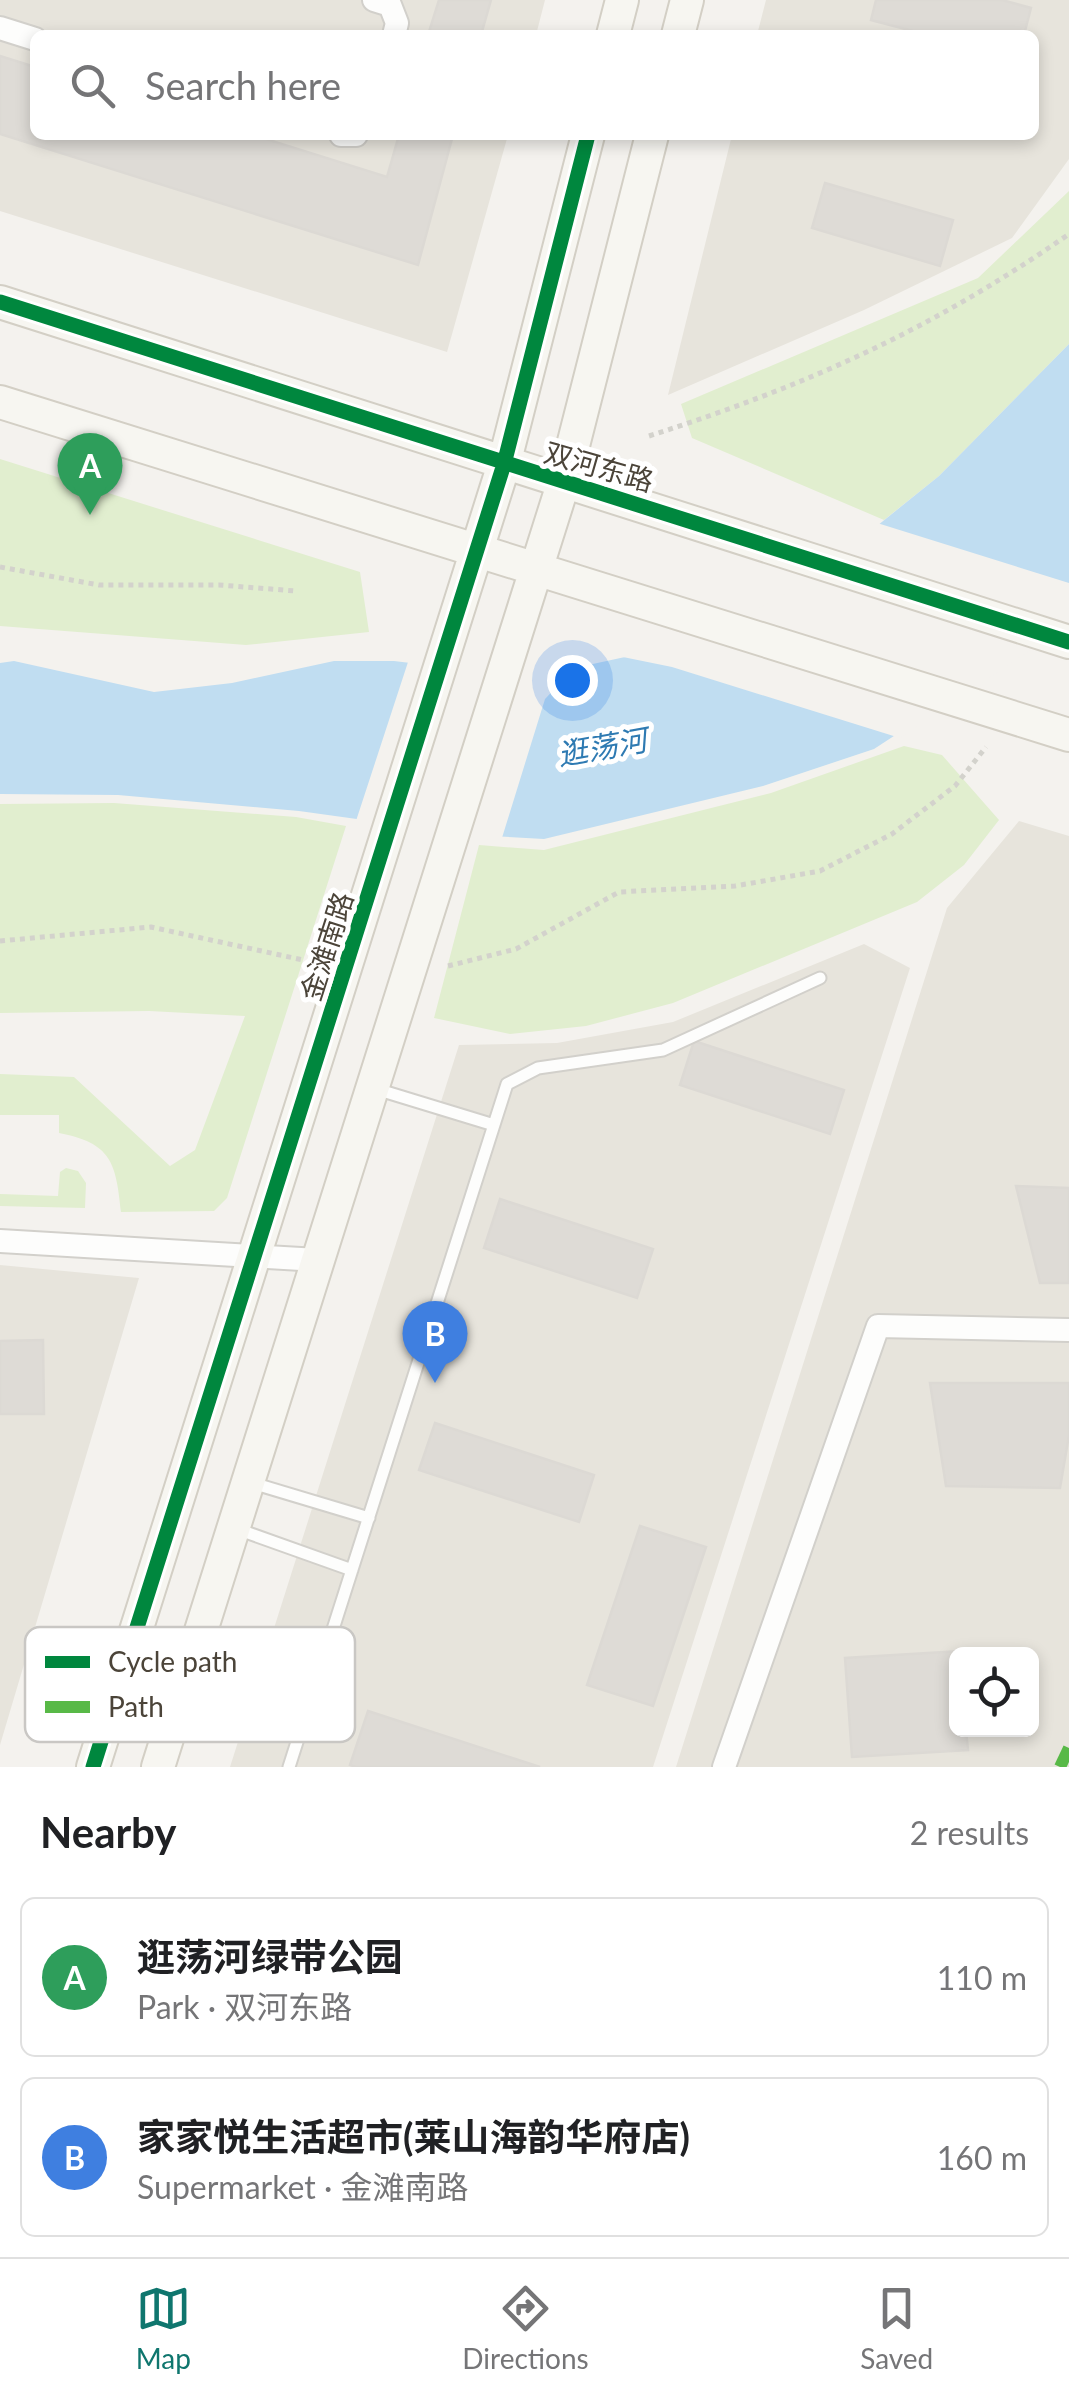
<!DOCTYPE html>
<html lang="en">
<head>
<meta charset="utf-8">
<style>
	:root { --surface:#fff; --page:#f2f2f2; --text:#202124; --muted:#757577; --line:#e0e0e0; --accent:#0f766e }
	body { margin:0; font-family:Lato,"Noto Sans SC",sans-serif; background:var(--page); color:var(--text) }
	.controls { position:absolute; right:30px; bottom:30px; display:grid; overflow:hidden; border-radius:15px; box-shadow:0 5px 15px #0003 }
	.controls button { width:90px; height:90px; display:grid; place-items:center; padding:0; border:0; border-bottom:2px solid var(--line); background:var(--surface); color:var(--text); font:50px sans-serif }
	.you { position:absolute; left:572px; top:680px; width:35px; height:35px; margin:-25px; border:8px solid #fff; border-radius:50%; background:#1a73e8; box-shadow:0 0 0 15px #1a73e833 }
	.badge { display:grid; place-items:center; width:65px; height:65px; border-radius:50%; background:var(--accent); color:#fff; font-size:32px; font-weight:700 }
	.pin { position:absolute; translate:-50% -82px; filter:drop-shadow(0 2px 5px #0008) }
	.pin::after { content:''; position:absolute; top:52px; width:35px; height:30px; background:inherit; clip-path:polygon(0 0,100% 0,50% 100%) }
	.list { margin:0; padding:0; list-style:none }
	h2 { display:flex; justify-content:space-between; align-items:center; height:130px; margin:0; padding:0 40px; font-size:42px }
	h2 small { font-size:32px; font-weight:400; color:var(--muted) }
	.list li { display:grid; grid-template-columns:65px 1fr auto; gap:30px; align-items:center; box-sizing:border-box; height:160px; margin:0 20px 20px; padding:0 20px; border:2px solid var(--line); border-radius:15px }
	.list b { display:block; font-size:38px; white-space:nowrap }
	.list p { margin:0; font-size:32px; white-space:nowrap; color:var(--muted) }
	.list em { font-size:32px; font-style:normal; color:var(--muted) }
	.icon { flex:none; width:55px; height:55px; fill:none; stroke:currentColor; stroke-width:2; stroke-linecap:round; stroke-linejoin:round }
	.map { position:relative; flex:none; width:1069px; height:1767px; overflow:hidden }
	.search { position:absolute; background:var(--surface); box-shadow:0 5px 15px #0003; left:30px; right:30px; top:30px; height:110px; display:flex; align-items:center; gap:25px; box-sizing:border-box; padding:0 35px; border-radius:15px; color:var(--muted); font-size:38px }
	.sheet { height:490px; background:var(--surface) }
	nav { display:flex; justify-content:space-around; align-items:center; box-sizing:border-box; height:140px; border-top:2px solid var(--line); background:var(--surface); font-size:28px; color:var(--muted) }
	nav a { display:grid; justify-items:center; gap:5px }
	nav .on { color:var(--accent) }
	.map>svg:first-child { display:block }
</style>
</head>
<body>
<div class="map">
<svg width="1069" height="1767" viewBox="0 0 1069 1767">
	<rect width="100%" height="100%" fill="#f4f2ee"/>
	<path fill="#e7e4dc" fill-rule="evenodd" d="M0,0H545L536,35H35V135H508L447,352L0,211Z
		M766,0H1069V159L1012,238L864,310L668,395L732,135H1034V35H757Z
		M1019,821L1069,836V1767H676L947,908ZM956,1654H1032V1730H956Z
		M864,944L910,968L653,1767H230L459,1045L557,1043L673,1022Z
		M0,1265L139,1278L0,1745Z"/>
	<path fill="#e1eecf" d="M1069,191V344L939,476L884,520L692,438L681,404L978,278Z
		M0,459L360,572L369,632L246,645L0,626Z
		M904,746L942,755L999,820L964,865L917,902L673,1003L586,1026L510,1034L434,1018L479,845L544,850L771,793Z
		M114,803L296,817L346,826L227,1198L214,1211L121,1212C116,1162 111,1143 59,1133V1115H0V1074L74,1077L170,1166L195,1150L245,1016L149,1011L0,1013V804Z
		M66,1168L78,1171L86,1183L85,1208L0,1206V1194L58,1196L60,1172Z"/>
	<path fill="#c0ddf1" d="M1069,344V617L1053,632L874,749L763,786L544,839L472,835L299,811L118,795L0,794V663L14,661L154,692L232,683L334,661H394L510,675L551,673L713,638L785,600L939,476Z"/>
	<path fill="#f4f2ee" d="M874,522L1069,583V624L900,738L672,667L618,656L711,633L782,596Z
		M409,659L510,670L600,659L576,666L545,699L501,841L355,824Z"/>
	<path fill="#dedbd6" stroke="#dcd9d4" stroke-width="2.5" d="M439,0H491L481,35H428Z
		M876,0H1002L1031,8L1024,35H928L871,20Z
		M0,56L35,67V135H253L387,177L399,135H453L418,265L0,134Z
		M825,183L953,220L940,266L812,228Z
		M694,1041L844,1090L830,1134L680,1085Z
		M1016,1186L1069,1188V1283H1040Z
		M500,1199L653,1249L637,1298L484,1248Z
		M43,1340L44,1414H0V1341Z
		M930,1383H1069V1435L1060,1488L946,1486Z
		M435,1423L594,1475L579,1522L419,1470Z
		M640,1526L706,1547L653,1706L587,1685Z
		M961,1651L956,1654V1730H966L968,1750L852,1757L845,1658Z
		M368,1711L540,1767H356L350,1765Z"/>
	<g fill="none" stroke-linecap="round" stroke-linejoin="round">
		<g stroke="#d2d0cb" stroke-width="15">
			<path id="lane" d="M376,1089L494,1125
				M252,1483L369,1518
				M237,1529L352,1570
				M289,1767L507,1084L538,1068L663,1050L820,978"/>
		</g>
		<g stroke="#d2d0cb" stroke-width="26">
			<path id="street" d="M374,0L390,5L397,23L394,35
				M0,28L35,39
				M341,135H356
				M0,1241L318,1260
				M724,1767L878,1326L1069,1330"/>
		</g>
		<g stroke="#d3cfc5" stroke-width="36">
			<path id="secondary" d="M613,35L622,0
				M678,35L687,0
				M0,302L1069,642
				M0,402L1069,735
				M93,1767L504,464L588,135
				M158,1767L564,481L652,135"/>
		</g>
		<path stroke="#d3d2cc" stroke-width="5" stroke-dasharray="5 5" stroke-linecap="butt" d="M649,436C808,385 931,330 1069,234
			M0,567L99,585H219L296,591
			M0,941L151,927L303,960
			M448,966L516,949L619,892L735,886L820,871L892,834L955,786L986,747"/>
		<use href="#lane" stroke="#fdfdfc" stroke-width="11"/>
		<use href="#street" stroke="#fdfdfc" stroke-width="22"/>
		<use href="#secondary" stroke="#f7f6f1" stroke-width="32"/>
		<path stroke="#58b947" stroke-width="12" stroke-dasharray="25 12" stroke-linecap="butt" d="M1060,1767L1069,1748"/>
		<g stroke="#fff" stroke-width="21">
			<path id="cycleway" d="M0,302L1069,642
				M93,1767L504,464L588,135"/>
		</g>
		<use href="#cycleway" stroke="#00873e" stroke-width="15"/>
	</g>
	<g text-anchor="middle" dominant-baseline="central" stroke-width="10" stroke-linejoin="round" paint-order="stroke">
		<g font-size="28" fill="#4b4439" stroke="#fff">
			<text transform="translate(599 466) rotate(16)">双河东路</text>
			<text transform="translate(326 946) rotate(-72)">金滩南路</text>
		</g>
		<g font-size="30" font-style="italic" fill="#2e7ab2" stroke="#fff">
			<text transform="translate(602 746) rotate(-10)">逛荡河</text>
		</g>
	</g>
	<rect x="25" y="1627" width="330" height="115" rx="15" fill="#fff" stroke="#c9c7c4" stroke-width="2.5"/>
	<rect x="45" y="1656" width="45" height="12" fill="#00873e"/>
	<rect x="45" y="1701" width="45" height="12" fill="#58b947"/>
	<g font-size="28" fill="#4b4439">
		<text x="108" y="1672">Cycle path</text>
		<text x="108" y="1717">Path</text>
	</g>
</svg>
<div class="controls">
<button><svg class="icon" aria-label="locate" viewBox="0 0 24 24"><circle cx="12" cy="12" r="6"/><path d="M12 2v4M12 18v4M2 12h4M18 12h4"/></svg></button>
</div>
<div class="you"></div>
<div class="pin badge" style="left:90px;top:515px;background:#2e9e5b">A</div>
<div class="pin badge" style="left:435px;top:1383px;background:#3f7fe0">B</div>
<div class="search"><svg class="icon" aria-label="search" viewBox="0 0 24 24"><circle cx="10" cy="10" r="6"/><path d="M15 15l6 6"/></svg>Search here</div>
</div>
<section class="sheet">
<h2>Nearby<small>2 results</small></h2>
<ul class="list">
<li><span class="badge" style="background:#2e9e5b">A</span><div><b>逛荡河绿带公园</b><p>Park · 双河东路</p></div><em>110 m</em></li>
<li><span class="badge" style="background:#3f7fe0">B</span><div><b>家家悦生活超市(莱山海韵华府店)</b><p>Supermarket · 金滩南路</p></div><em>160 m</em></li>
</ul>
</section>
<nav>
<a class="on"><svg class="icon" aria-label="map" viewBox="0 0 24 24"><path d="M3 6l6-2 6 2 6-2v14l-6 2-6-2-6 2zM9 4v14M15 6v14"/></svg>Map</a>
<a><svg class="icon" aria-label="directions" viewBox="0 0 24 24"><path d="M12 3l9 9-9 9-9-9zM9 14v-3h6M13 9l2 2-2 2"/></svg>Directions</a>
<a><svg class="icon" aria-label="saved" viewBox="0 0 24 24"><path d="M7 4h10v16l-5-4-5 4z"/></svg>Saved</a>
</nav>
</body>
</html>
